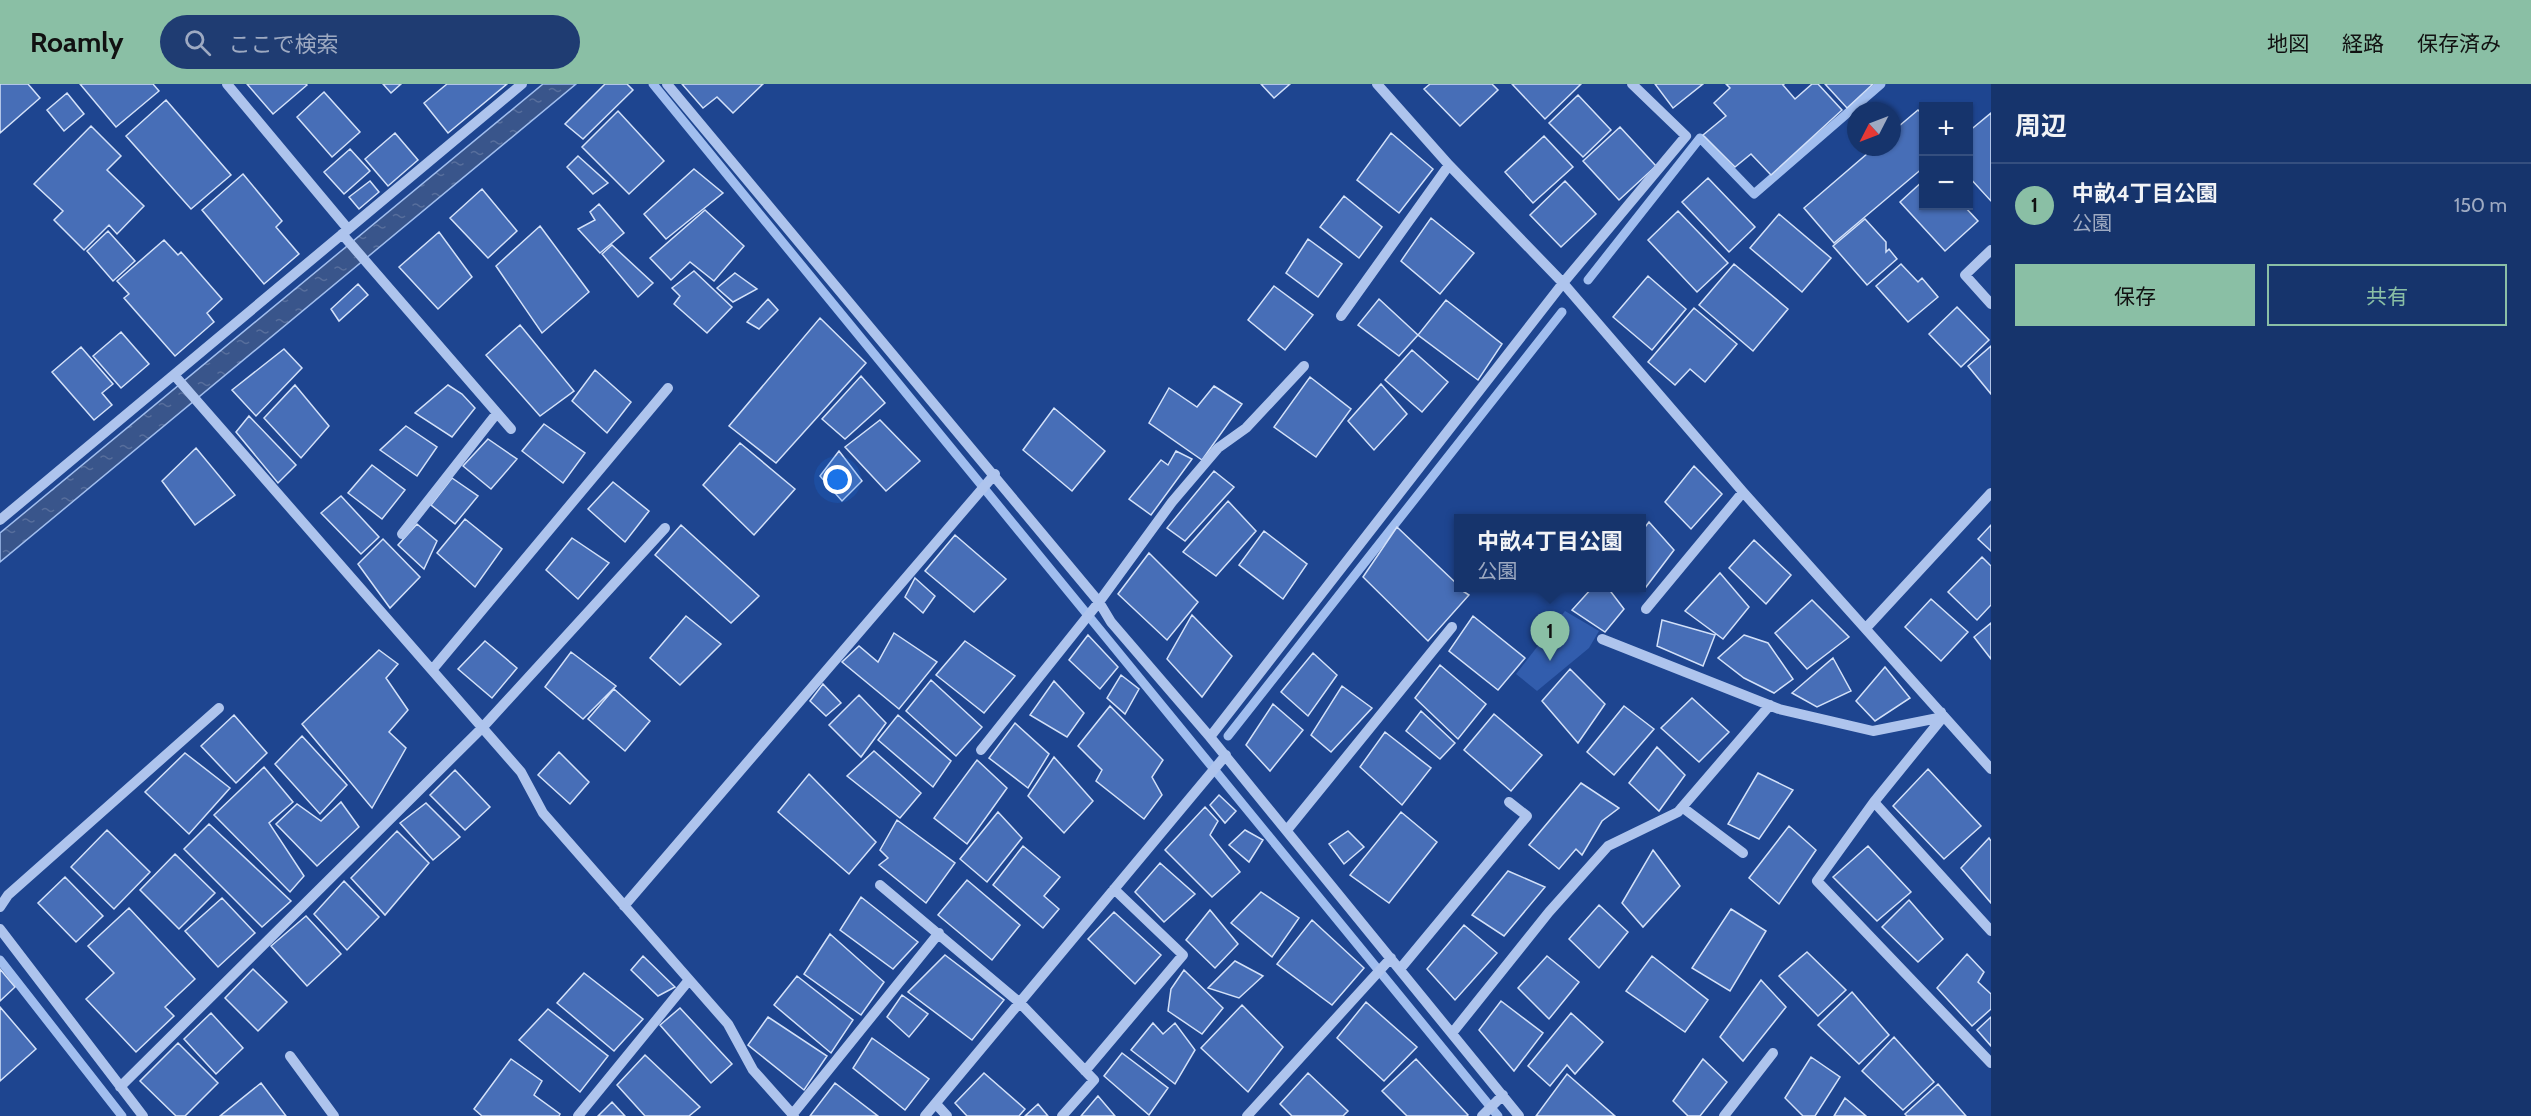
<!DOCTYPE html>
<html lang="ja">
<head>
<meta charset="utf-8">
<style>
	:root { --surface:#16346c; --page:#1f3c72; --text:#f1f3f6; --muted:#9eaac2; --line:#354f7f; --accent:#8abfa5 }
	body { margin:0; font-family:Cabin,"Noto Sans JP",sans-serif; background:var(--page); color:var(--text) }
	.controls { position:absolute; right:18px; top:18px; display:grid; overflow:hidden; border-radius:0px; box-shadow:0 2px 4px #0004 }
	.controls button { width:54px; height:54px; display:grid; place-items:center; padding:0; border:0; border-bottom:2px solid var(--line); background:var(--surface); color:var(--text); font:30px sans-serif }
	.compass { position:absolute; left:1847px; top:18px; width:54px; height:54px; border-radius:50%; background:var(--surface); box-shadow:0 2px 4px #0004; rotate:228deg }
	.you { position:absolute; left:838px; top:396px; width:21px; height:21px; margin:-15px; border:4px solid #fff; border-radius:50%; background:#1a73e8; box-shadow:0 0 0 9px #1a73e833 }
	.badge { display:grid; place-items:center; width:39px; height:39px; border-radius:50%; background:var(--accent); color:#111; font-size:20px; font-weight:700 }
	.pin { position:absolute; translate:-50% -50px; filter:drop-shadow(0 2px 3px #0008) }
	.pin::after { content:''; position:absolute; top:32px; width:21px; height:18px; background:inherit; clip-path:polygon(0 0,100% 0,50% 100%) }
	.popup { position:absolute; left:1454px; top:430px; width:192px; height:78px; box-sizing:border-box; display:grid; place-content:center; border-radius:0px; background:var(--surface); filter:drop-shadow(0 2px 4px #0005); font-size:20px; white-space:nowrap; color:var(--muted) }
	.popup b { font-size:22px; color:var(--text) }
	.popup::after { content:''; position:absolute; left:50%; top:100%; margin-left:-12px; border:12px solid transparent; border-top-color:var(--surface) }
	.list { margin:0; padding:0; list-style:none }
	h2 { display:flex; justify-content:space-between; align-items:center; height:78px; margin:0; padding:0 24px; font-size:26px }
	h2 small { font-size:20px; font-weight:400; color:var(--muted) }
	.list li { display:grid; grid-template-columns:39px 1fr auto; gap:18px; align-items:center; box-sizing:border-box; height:84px; padding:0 24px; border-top:2px solid var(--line) }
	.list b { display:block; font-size:22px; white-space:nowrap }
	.list p { margin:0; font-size:20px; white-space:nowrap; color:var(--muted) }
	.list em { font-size:20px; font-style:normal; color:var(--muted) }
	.actions { display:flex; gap:12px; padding:18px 24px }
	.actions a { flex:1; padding:14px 0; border:2px solid var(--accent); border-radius:0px; text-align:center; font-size:21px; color:var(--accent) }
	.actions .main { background:var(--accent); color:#111 }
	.icon { flex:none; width:33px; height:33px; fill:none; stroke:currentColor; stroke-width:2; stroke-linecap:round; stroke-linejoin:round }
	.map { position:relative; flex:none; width:1991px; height:1032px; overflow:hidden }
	header { display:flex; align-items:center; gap:36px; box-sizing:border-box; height:84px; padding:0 30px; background:var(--accent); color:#111 }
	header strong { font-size:28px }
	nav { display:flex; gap:33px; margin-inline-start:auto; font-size:21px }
	.search { width:420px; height:54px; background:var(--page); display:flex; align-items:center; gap:15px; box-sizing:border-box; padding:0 21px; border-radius:33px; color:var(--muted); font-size:22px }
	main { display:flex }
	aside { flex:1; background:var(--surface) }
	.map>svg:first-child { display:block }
</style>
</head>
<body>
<header>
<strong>Roamly</strong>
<div class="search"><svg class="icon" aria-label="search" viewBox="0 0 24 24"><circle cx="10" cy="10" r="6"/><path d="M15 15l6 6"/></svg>ここで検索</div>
<nav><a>地図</a><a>経路</a><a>保存済み</a></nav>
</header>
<main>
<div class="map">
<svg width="1991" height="1032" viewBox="0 0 1991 1032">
	<defs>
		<pattern id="water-ripples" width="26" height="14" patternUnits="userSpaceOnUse" patternTransform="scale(1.5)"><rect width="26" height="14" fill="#39558b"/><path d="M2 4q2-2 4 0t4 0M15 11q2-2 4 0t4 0" fill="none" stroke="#576e9c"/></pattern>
	</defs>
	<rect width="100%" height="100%" fill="#1e4590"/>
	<path fill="#325dad" d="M1565,527L1599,547L1589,564L1537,607L1516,590Z"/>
	<path fill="url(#water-ripples)" stroke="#a1beef" stroke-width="1.5" d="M543,0H576L0,478V449Z"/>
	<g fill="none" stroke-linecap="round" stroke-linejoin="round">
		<path stroke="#a1beef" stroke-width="9" d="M653,0L1498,1032
			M1588,196L1700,54L1754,110L1881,0
			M1228,652L1562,228
			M0,876L122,1032"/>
	</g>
	<path fill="#476eb7" stroke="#d3e1f9" stroke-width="1.5" d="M0,0H28L40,14L0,49Z
		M80,0H153L159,7L116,43Z
		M247,0H306L307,1L273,30Z
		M383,0H401L391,9Z
		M447,0H507L448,49L424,19Z
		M605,0H627L633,6L583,55L565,40Z
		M682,0H763L733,29L717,13L703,24Z
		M1261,0H1290L1274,14Z
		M1430,0H1492L1498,6L1460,42L1424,5Z
		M1512,0H1581L1545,35Z
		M1655,0H1703L1673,24Z
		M1726,0H1784L1783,1L1795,15L1812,0H1818L1842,26L1771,91L1751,70L1735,83L1703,51L1726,32L1714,19L1730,4Z
		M1825,0H1873L1847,24Z
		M324,8L360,48L332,73L297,33Z
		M67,9L84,30L64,47L47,26Z
		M1578,11L1611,46L1583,73L1549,39Z
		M166,16L231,91L191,125L126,52Z
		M1918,26L1924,32V83L1834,159L1804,124L1875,63H1892V48Z
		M618,27L664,77L629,110L582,63Z
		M1991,29V117L1968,92V48Z
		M91,42L121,72L107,86L144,122L117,150L109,141L84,166L54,136L63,127L34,100Z
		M1620,43L1656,82L1619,116L1583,77Z
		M395,49L418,76L388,102L365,75Z
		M1391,49L1433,85L1399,129L1357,96Z
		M1544,52L1573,83L1533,119L1505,88Z
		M350,65L370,87L344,110L324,88Z
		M578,72L608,99L593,110L567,83Z
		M694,85L723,109L666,155L644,130Z
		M243,90L282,137L276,143L299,170L264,200L202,126Z
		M1708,94L1755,143L1729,168L1682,118Z
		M1924,96V122H1964L1978,137L1945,167L1900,118Z
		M370,97L379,108L359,125L349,113Z
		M1565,97L1596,130L1561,163L1530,131Z
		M482,105L517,147L488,174L450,134Z
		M1344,112L1382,143L1359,174L1320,143Z
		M599,120L624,149L600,169L578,145L595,136L590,128Z
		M705,126L744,162L714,197L690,178L671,196L650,174Z
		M1678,127L1728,179L1697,208L1648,156Z
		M1779,130L1831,174L1802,208L1750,164Z
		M1431,134L1474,169L1440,210L1401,177Z
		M1865,135L1886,158V168L1889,165L1897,175L1867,201L1833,162Z
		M540,142L589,208L542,249L496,182Z
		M108,147L135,177L113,197L87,167Z
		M439,148L472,193L438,225L399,183Z
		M1308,155L1342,180L1318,213L1286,189Z
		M164,156L178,171L181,168L222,215L207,229L214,238L175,272L124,214L129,210L117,197Z
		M612,161L653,199L638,213L602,170Z
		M1734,180L1788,225L1753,267L1699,221Z
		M1901,180L1918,198L1922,194L1938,213L1908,238L1876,202Z
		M694,187L732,223L707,249L674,220L680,212L672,204Z
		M735,189L757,205L733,218L717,204Z
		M1648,192L1686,225L1652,266L1613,233Z
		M358,200L368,211L339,237L331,225Z
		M1274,202L1313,231L1285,266L1248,236Z
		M768,215L778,226L759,245L747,238Z
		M1379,215L1418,251L1399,272L1358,241Z
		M1446,216L1502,260L1478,296L1418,251Z
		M1957,223L1989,256L1961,283L1929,250Z
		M1694,224L1737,260L1705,298L1690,285L1675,301L1648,278Z
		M820,234L866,279L776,379L729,342Z
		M520,241L574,307L540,332L486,271Z
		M121,248L149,280L121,304L93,272Z
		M1991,262V310L1968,282Z
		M81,263L113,300L102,309L112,321L94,336L52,288Z
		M284,265L302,284L256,332L232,306Z
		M1412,266L1448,298L1422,328L1385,296Z
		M595,286L631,318L607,349L572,317Z
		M861,292L885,319L845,355L822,335Z
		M1310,293L1351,325L1316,373L1274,343Z
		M1381,300L1407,330L1374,366L1348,337Z
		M295,301L329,342L301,374L264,334Z
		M448,301L462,310L475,324L452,353L415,329Z
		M1214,302L1242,320L1202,376L1149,339L1169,304L1197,323Z
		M1054,324L1105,367L1072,407L1023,366Z
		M249,332L296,381L278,399L236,348Z
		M880,336L920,377L886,407L845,363Z
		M544,340L585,369L563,399L522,367Z
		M406,342L437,363L417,392L380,366Z
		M488,355L517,375L491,405L463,382Z
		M740,359L795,405L754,451L703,401Z
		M196,364L235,411L195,441L162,397Z
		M839,367L862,397L842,417L820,392Z
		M1176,367L1192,375L1151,431L1129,415L1161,376L1168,381Z
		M372,381L405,406L382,435L348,409Z
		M1694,382L1722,410L1691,445L1665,418Z
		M1214,387L1234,403L1185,457L1167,444Z
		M452,394L478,412L455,440L431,421Z
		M613,398L649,427L625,458L588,425Z
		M341,412L379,453L361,470L321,429Z
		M1228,417L1256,447L1216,492L1183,468Z
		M465,435L502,465L475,503L437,469Z
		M1649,438L1674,466L1646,503L1642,499V447Z
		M417,440L437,457L424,485L398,461Z
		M681,441L759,512L731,539L655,471Z
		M1991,441V467L1978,455Z
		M1397,443L1458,501V504L1469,511L1428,557L1363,493Z
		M1264,447L1307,480L1283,515L1239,481Z
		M955,451L1006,495L974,528L925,487Z
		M572,454L609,479L578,515L546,486Z
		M383,455L420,493L390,524L358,480Z
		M1754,456L1791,491L1766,520L1729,484Z
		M1149,469L1198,518L1167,556L1118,510Z
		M1982,473L1991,482V521L1977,536L1948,508Z
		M1720,489L1749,523L1723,555L1685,527Z
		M915,494L935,512L923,529L905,513Z
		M1592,504H1608L1624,525L1605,548L1572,526Z
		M1931,515L1968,548L1941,577L1905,543Z
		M1812,516L1849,553L1807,585L1775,549Z
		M1192,531L1232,572L1202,613L1167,575Z
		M686,532L721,560L680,601L650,574Z
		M1473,532L1525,574L1498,606L1449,567Z
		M1662,536L1715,551L1703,582L1657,562Z
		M1991,539V575L1974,553Z
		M894,549L937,578L899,625L842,578L859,562L878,578Z
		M1088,551L1118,583L1100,605L1069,576Z
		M1744,551L1768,559L1793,595L1774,609L1744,594L1718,574Z
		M485,557L517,584L492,614L458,585Z
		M965,557L1015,592L984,629L936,591Z
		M379,566L398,580L386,594L408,626L389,648L406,664L372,724L302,640Z
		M571,568L616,602L583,635L545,603Z
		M1313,569L1337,591L1308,632L1281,608Z
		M1833,574L1851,607L1817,623L1792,609Z
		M1440,581L1486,620L1458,655L1415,614Z
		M1885,583L1910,614L1875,637L1856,617Z
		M1570,585L1605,620L1578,659L1542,617Z
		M1121,591L1139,605L1125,630L1107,614Z
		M931,596L982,643L956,672L906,627Z
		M1054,597L1084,629L1067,653L1030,631Z
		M823,600L841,619L826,632L810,617Z
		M1342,602L1372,624L1331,668L1311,651Z
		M614,605L650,637L625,667L588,635Z
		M859,611L886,639L861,673L829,641Z
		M1692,614L1729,648L1699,678L1661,644Z
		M1273,620L1303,646L1270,687L1246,661Z
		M1110,622L1163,676L1152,693L1162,711L1144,735L1096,697L1102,686L1078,662Z
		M1624,622L1654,645L1614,691L1587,668Z
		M1421,627L1455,659L1440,675L1406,647Z
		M1494,630L1542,671L1511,707L1464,666Z
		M234,631L267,669L236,699L201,662Z
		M898,631L951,677L933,703L878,656Z
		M1015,639L1049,670L1028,704L989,674Z
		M1385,648L1431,684L1402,721L1360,683Z
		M302,652L347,701L320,730L275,680Z
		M1657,663L1685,691L1659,727L1629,699Z
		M874,667L921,709L900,734L847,692Z
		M559,668L589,698L570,720L538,691Z
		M185,669L230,704L189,750L145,708Z
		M1054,673L1093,717L1064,749L1028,712Z
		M977,676L1007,704L967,760L934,734Z
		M264,683L293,718L269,739L304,792L290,808L214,731Z
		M1928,685L1981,742L1944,775L1893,722Z
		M455,686L490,723L465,746L430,711Z
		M1758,689L1793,706L1759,755L1728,740Z
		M809,690L876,758L849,790L778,728Z
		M1581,699L1619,724L1602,737L1582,771L1576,765L1559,785L1529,761Z
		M1219,711L1236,727L1225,739L1210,721Z
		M341,718L359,743L317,782L276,740L297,720L321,737Z
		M426,719L460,753L433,776L400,739Z
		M1205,723L1218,737L1210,751L1240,788L1212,813L1165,766Z
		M998,728L1022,754L987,798L960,775Z
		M1401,728L1437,758L1389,819L1350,791Z
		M897,736L955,779L926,819L879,781L888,774L880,766Z
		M209,740L291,817L262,843L184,765Z
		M1789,742L1816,766L1779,820L1749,794Z
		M107,746L150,788L114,825L71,783Z
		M1245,746L1263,756L1249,778L1229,761Z
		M397,747L429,779L385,831L351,794Z
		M1348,747L1364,763L1344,780L1329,760Z
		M1989,754L1991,757V819L1961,784Z
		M1023,762L1060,793L1044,812L1059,825L1043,844L993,801Z
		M1868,762L1911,808L1877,837L1833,793Z
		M1653,766L1680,802L1643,843L1622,819Z
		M175,770L215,809L179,845L140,806Z
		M1160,779L1195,810L1164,838L1135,808Z
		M1508,787L1545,803L1504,852L1472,831Z
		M65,793L103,832L76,858L38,819Z
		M967,796L1020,841L992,876L938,831Z
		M344,797L379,833L347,866L314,830Z
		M1261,808L1299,834L1272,873L1231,839Z
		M861,813L918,858L893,885L840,846Z
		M222,814L255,849L218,883L185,847Z
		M1909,816L1943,855L1918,878L1882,843Z
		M1599,821L1628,848L1599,884L1569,855Z
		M129,824L195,895L165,923L174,932L136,968L86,915L114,889L88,862Z
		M1731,825L1766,847L1730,907L1692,884Z
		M1210,826L1238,860L1215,884L1186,856Z
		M1114,828L1161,871L1135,900L1088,855Z
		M306,832L341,870L307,902L271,862Z
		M1312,836L1364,884L1332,921L1277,880Z
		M1464,841L1497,869L1455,916L1427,885Z
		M830,850L884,898L861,931L804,890Z
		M1807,868L1846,906L1818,932L1779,892Z
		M1967,870L1984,888L1978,898L1991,910V925L1972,942L1937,904Z
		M945,871L1004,916L972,956L908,908Z
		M643,872L675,903L658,912L631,886Z
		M1547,872L1579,898L1549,935L1518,904Z
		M1652,872L1708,916L1685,948L1626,907Z
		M1235,877L1263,892L1239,914L1208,904Z
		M0,885L15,903L0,917Z
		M253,885L287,918L258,947L225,914Z
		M1184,886L1223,924L1202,950L1168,927L1171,905Z
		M584,889L643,935L614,967L557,919Z
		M797,892L853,936L831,969L774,921Z
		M1761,896L1786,923L1743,977L1720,953Z
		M1852,908L1889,951L1859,980L1818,941Z
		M902,911L928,930L909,953L887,933Z
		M1501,917L1543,949L1514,987L1479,946Z
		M1366,918L1417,963L1384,997L1337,954Z
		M1242,921L1283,963L1248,1008L1201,964Z
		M0,923L36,965L0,997Z
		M680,924L732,980L711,999L660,941Z
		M548,925L608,972L580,1008L519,956Z
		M211,929L243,964L216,990L184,955Z
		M1571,929L1603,958L1575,990L1567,981L1550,1002L1528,982Z
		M768,933L827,972L804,1006L748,961Z
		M1991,933V962L1977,946Z
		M1153,939L1163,950L1175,939L1195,966L1175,1000L1131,966Z
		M1894,953L1934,998L1903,1026L1862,987Z
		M872,954L929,995L905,1026L853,984Z
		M178,959L218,999L185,1032H176L140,997Z
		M1122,969L1168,1004L1149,1031L1104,992Z
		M645,971L700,1023L689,1032H645L617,1001Z
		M1811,973L1840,993L1815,1032H1803L1785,1014Z
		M511,975L542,997L534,1011L560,1030L559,1032H482L474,1025Z
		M1416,975L1468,1031L1467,1032H1407L1382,1007Z
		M1703,975L1727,998L1700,1032H1688L1673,1017Z
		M984,989L1025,1025L1019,1032H967L955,1019Z
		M1308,989L1348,1027L1343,1032H1292L1280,1020Z
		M1567,990L1615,1032H1536Z
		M261,999L286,1032H220Z
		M835,999L878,1032H810Z
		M1938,1000L1966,1032H1907L1905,1030Z
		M1098,1012L1115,1032H1081Z
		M1845,1014L1866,1032H1834Z
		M612,1018L625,1032H598Z
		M1038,1020L1048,1032H1025Z"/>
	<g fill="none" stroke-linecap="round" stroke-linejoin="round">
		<path stroke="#aec4ed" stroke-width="10" d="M227,0L348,145
			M667,0L1099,518L1111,538L1210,653L1519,1032
			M1377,0L1449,81L1563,199L1743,408L1991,685
			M342,150L511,345
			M1991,166L1965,191L1991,220
			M1341,232L1449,81
			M175,292L521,688L543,729L728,940L753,986L794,1032
			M0,436L522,0
			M402,450L497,329
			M1646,525L1743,408
			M1866,544L1991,409
			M1602,555L1779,625L1873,647L1943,633
			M432,586L668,304
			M1941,628L1943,633L1874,718L1817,797L1991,979
			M1210,653L1563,199L1686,52L1632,0
			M981,666L1099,518L1172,418L1218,364L1246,344L1304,282
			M1874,718L1991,847
			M1682,723L1743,769
			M1287,746L1452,543
			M880,801L1020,919L1094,996L1062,1032
			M624,822L995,390
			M0,823L8,811L219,624
			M0,845L143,1032
			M1400,885L1527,732L1509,718
			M1453,948L1549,828L1608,762L1678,728L1770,621
			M290,972L334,1032
			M1085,987L1183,871L1114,805
			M120,1003L482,644L665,444
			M936,1020L947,1032
			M792,1031L939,849
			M578,1032L689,896
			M925,1032L1226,671
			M1247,1032L1391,874
			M1482,1032L1503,1011
			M1724,1032L1773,969"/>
	</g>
</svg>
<div class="controls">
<button>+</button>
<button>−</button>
</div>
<svg class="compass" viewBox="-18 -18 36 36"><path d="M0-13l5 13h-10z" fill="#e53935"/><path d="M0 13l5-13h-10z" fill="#9eaac2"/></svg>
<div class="you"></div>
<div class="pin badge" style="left:1550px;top:577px">1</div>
<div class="popup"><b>中畝4丁目公園</b>公園</div>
</div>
<aside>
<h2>周辺<small></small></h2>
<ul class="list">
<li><span class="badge">1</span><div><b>中畝4丁目公園</b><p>公園</p></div><em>150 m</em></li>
</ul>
<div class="actions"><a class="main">保存</a><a>共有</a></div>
</aside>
</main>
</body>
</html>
